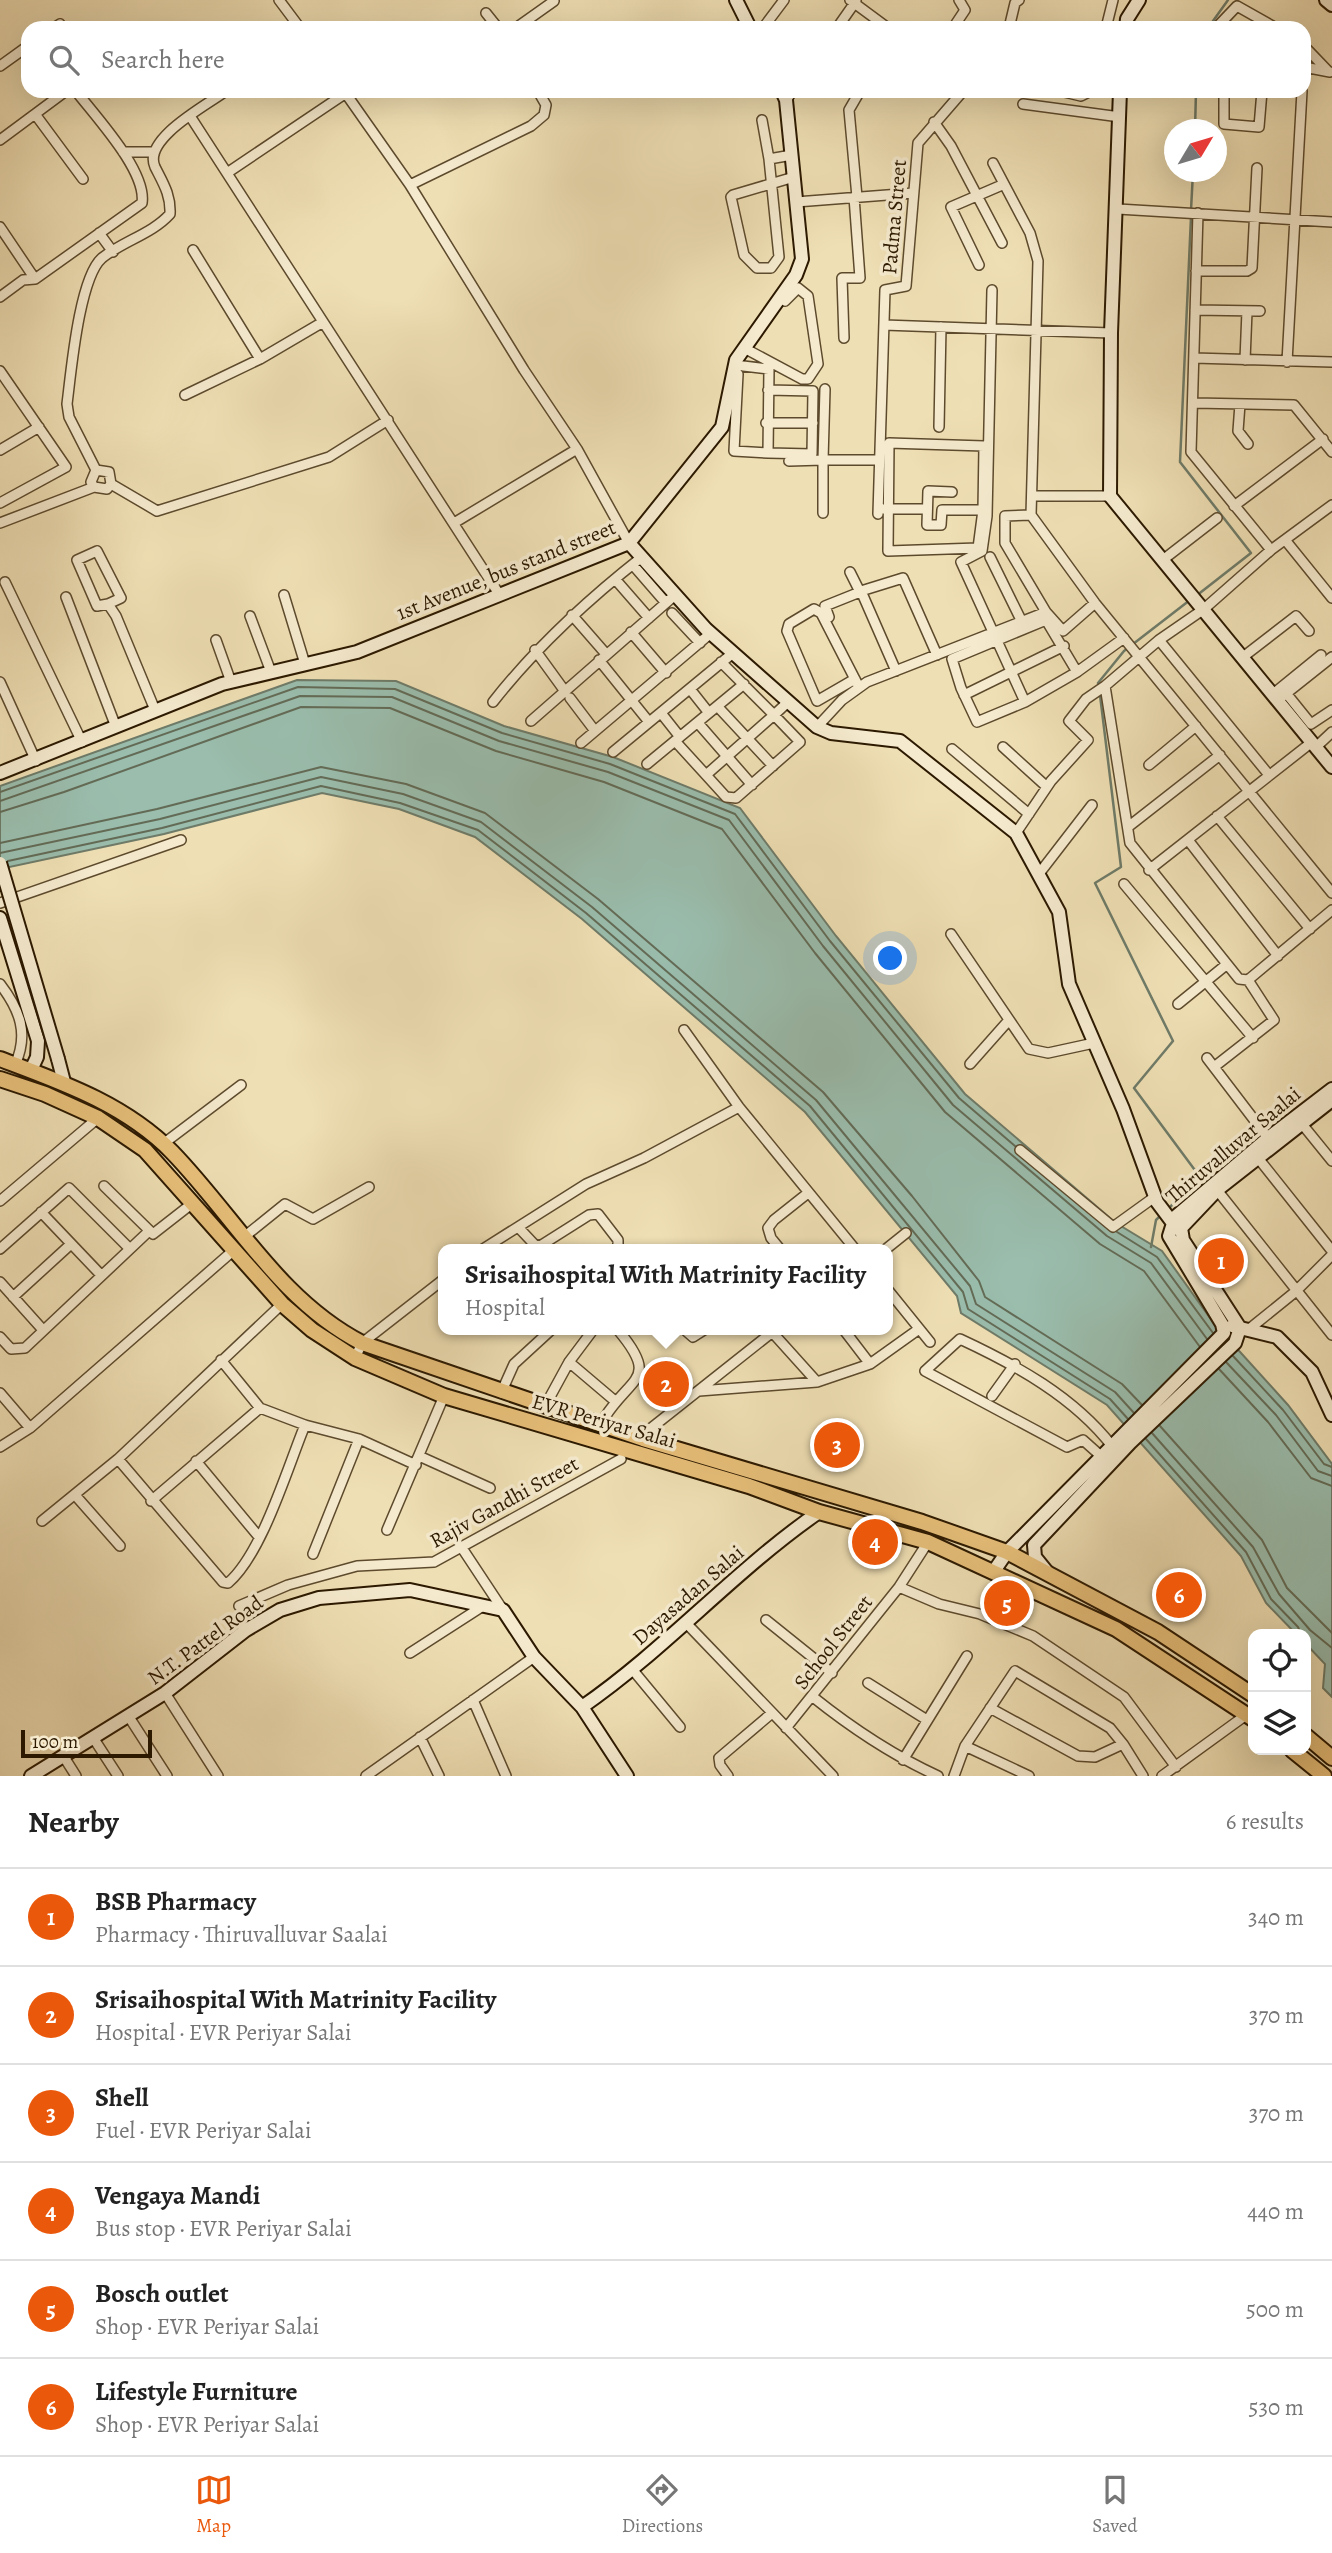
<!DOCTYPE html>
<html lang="en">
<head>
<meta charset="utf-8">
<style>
	:root { --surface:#fff; --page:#f2f2f2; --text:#222; --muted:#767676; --line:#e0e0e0; --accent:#ea580c }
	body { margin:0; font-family:Alegreya,serif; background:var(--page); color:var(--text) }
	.controls { position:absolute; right:21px; bottom:21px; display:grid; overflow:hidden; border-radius:14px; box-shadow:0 7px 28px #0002 }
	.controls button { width:63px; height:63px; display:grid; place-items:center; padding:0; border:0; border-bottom:2px solid var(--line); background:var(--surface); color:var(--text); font:35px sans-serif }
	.compass { position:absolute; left:1164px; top:119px; width:63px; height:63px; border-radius:50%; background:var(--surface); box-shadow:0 7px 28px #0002; rotate:52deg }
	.scale { position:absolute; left:21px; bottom:18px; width:131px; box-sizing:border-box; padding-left:7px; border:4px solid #2c1900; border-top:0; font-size:19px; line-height:24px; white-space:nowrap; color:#2c1900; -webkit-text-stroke:5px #f5eace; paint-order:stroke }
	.you { position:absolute; left:891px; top:959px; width:24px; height:24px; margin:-18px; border:5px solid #fff; border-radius:50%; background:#1a73e8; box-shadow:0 0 0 10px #1a73e833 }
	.badge { display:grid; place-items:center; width:46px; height:46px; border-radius:50%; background:var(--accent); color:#fff; font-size:23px; font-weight:700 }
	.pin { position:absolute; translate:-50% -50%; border:4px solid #fff; box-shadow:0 2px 7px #0006 }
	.popup { position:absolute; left:438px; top:1244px; width:455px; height:91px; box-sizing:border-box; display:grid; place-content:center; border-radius:14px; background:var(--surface); filter:drop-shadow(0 2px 5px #0005); font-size:23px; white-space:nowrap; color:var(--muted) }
	.popup b { font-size:26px; color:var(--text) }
	.popup::after { content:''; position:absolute; left:50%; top:100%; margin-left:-14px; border:14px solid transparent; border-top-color:var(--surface) }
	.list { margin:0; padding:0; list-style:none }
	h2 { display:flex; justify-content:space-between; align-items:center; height:91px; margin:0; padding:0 28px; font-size:30px }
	h2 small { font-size:23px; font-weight:400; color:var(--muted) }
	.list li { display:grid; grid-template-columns:46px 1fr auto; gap:21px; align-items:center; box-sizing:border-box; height:98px; padding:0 28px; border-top:2px solid var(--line) }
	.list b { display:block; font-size:26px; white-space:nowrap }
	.list p { margin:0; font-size:23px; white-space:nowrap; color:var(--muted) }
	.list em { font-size:23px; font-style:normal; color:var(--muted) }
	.icon { flex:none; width:38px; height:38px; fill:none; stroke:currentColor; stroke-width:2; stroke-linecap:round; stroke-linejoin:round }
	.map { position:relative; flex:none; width:1332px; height:1776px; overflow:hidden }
	.search { position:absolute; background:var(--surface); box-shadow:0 7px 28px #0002; left:21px; right:21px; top:21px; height:77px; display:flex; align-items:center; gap:18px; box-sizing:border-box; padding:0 24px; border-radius:21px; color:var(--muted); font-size:26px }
	.sheet { height:679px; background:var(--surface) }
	nav { display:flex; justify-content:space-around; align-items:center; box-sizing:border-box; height:98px; border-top:2px solid var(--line); background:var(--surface); font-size:19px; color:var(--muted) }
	nav a { display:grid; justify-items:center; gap:4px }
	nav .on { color:var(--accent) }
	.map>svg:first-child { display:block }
</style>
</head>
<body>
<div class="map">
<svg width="1332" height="1776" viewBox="0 0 1332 1776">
	<rect width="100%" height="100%" fill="#efdfb4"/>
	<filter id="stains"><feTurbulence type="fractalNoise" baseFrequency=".00286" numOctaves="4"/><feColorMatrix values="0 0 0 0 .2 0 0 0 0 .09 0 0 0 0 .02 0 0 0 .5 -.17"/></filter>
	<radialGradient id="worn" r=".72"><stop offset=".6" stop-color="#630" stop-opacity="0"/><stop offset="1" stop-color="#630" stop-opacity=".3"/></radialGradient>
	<path fill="#9abdad" stroke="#6e7b68" stroke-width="2" d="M297,680L396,681L504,726L613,757L740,808L836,936L965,1094L1116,1223L1162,1251L1213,1322L1288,1405L1332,1464V1697L1323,1688L1325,1664L1306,1644V1634H1296L1266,1603L1241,1556L1107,1405L961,1313L957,1296L805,1112L582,919L475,837L399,809L322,793L164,834L0,869V786Z"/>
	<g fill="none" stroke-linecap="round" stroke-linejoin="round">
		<path stroke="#636b56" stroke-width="2" d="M0,792L298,687L395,689L502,733L610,764L735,814L830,941L959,1098L1015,1146
			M0,801L300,696L392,697L499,741L608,772L729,820L823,946L953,1105L1107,1236L1151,1263L1207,1339
			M0,812L64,792L301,707L390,708L496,751L604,782L722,829L815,953L945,1112L1100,1244L1144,1271L1200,1347
			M0,843L157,809L321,767L406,784L485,813L598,899L823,1092L912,1196L979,1281L985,1297L1122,1384L1142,1405
			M0,853L160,819L321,777L403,794L481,822L592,907L816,1100L970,1286L976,1304L1115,1392L1134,1413
			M8,861L162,828L321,786L400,803L478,830L586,913L810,1106L963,1292L968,1309L1110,1399L1128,1419
			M1117,1232L1157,1257L1213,1333
			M1233,1356L1283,1410L1324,1464L1332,1467
			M1226,1362L1276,1415L1318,1471L1332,1476
			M1219,1369L1268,1422L1311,1478L1332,1486
			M1160,1426L1262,1540L1287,1588L1332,1633
			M1152,1433L1253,1547L1279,1594L1310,1630L1332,1648
			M1146,1439L1246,1552L1271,1599L1298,1627L1301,1634"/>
		<path stroke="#6e7b68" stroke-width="2.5" d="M1208,28L1228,0
			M1195,130L1196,91
			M1191,210L1193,172
			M1191,217L1180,462L1251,553L1196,596
			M1099,688L1098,683L1124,651L1190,600
			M1100,695L1121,867L1095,883L1173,1041L1134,1088L1200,1177L1167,1210
			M1151,1247L1156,1220L1162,1214"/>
		<g stroke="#5d4a2d" stroke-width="12">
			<path id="street" d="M279,0L300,28
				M850,0L888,28
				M486,13L498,28
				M54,28L60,24L63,28
				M516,28L554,1
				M763,28L784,0
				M837,28L856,1
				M953,28L965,10L959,0
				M1012,28L1010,24L1015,3L1019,0
				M1106,28L1113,0
				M1216,28L1237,6L1276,28
				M1304,46L1329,72
				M0,66L28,46
				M1304,67L1330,72
				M1304,79L1306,67
				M344,91L410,185L524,370L577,449L629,543
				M1060,91L1081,96L1091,91
				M1224,91V124L1259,127L1262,91
				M786,100L793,91
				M1023,104L1120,117
				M35,114L83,179
				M190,116L499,594
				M762,120L769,159
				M934,122L951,146L1002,243
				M0,140L66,91
				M123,152H153
				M792,155L769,159L779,257L771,268H757L744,255L731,197L733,195L794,177
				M993,163L1030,233L1038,261L1031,515L1095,603L1332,893
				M227,173L346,93
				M410,185L531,126L544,115L546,105L538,91
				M857,197L849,110L860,91
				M796,202L913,193
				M1118,209L1332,222
				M1198,213L1191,452L1271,550
				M0,227L35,279
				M99,233L113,252
				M193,250L260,359
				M979,265L951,207L1002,185
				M1196,271H1247L1252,268L1257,168
				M992,290L987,516L982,551L961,562L1025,702
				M0,297L23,280L35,279L142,203C147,171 95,116 76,91
				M1195,310L1260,311
				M884,325L1111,333
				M844,338L842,278H860L854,197
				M744,348L802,379H808L818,364L808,296L798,288L785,301L780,297
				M1194,358L1332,362
				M1245,360L1247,311
				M1287,362L1302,91
				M735,365L769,369L768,453L734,451L738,374
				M0,371L66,467L0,503
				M825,389L823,460H879
				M185,395L260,359L323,322
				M1194,403L1294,405L1332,452
				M1240,404L1238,431L1248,444
				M766,423H813
				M939,427L941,327
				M889,443L984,446L983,510L978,548L888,551Z
				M0,450L39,427
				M768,453L812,454L813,391L768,390
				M789,461L823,460V513
				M96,470L69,417L67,404C71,373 79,278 102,258C123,241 152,234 170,214C171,195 163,183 155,167C142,139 207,105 226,91
				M111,484L157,511L329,457L388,420
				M952,492L928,491L927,525H941L942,510H983
				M1033,496H1110
				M1332,505L1271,550L1204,609L1159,640L1105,686L1130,843L1239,979L1248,980L1332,910
				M1234,506L1323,439
				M883,509H927
				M878,514L885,290L906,286L918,143L963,91
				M1031,515L1005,516V543L1046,612
				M0,523L94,487L107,489L111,484L109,472L96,470L91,482L94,487
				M454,523L577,449
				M1286,541L1332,598
				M990,557L1022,622
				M1164,559L1217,518
				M633,565L666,603
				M615,579L649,618
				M5,582L82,742
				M284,595L305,664
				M66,597L116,727
				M108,604L121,598L97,551L77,560L97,606L108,604L116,616L155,710
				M672,613L700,643
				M572,615L606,654
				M250,616L271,672
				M829,617L825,606L860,592L850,572
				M1046,620L1077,672L1025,702L977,722L961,688L952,659Z
				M631,632L666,673
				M216,640L231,682
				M1159,640L1269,775
				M535,650L564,690
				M1243,657L1296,616L1309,631
				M599,660L649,722
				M721,662L774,715L706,775L726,797L736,798L800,742L774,715L788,702
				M896,671L861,591L903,578L937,655
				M1077,672L1124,638
				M855,679L817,701L787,631L789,624L814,609L821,613L859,687
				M0,682L36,761
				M690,689L709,713
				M1286,693L1311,724L1332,710
				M1273,694L1321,655
				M964,695L1064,646
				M570,698L595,731
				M1278,700L1332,657
				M493,702C537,646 586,601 642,557
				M718,707L773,766
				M661,713L680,737
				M531,721L675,595
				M698,723L752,785
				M817,727L842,700L867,682L1046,612L1063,631L1095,603
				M675,741L706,775
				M581,743L711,633
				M1003,747L1047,787
				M1316,747L1332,732
				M952,749L1029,814
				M613,752L733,653
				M647,764L744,684
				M1149,765L1196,726
				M1217,816L1310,929
				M1128,827L1220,755
				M1016,833L1051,781L1088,740L1069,721L1086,699L1105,686
				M1188,840L1278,956
				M1149,870L1312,742
				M1038,875L1092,805
				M1124,884L1253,1038
				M0,903L181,840
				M951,934L1029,1049L1048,1053L1094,1043
				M0,984C20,1010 29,1034 15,1065
				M1178,1004L1226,965
				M684,1030L739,1107L855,1249
				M1207,1058L1268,1138
				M970,1064L1009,1020
				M1214,1067L1274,1020L1248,980
				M1302,1124L1332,1161
				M163,1144L241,1085
				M1020,1150L1113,1227L1156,1196
				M1258,1158L1332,1251
				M104,1186L153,1234L194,1202
				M1217,1190L1332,1335
				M0,1201L98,1118
				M41,1212L101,1275
				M518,1227L534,1244L540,1246L589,1215L598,1214L618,1240V1249
				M244,1237L285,1204L313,1219L369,1187
				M0,1249L69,1188L129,1248
				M483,1249L586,1184L644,1158L739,1107
				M780,1249L771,1238L768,1228L774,1220L808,1193
				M886,1249L906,1233
				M0,1282L43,1330
				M888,1290L930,1342
				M13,1297L71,1244
				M685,1330L693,1337L704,1330
				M844,1330L870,1364
				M1248,1330L1295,1292L1332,1255
				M772,1332L817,1382
				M0,1337L11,1349L25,1348L148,1232
				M355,1358L362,1343L444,1279
				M221,1360L260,1408L305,1425L359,1439L416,1465
				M569,1362L615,1401
				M699,1391L817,1382L870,1364L919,1329
				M0,1393L30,1428
				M501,1393L514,1364L551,1330
				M992,1396L1015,1364
				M545,1406L569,1362L593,1330
				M605,1417C631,1376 660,1380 618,1330
				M650,1429L775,1330
				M0,1447L30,1428L234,1250
				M419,1456L490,1488
				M1102,1457L1083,1440L1067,1447L925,1371L960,1339C1016,1365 1074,1397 1112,1446
				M118,1459L223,1582L228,1583C262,1554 287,1469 305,1425
				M196,1461L259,1537
				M75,1495L120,1546
				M151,1501L260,1408
				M42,1521L118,1459L282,1304
				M387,1530L444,1396
				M462,1548L503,1610
				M313,1554L359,1439
				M899,1587L939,1604L980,1614L1033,1636L1124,1697L1176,1767
				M239,1606L288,1585L357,1566L434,1562L621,1459
				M766,1620L832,1673
				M687,1624L833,1776
				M410,1653L483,1606
				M632,1669L680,1727
				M868,1683L927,1720
				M165,1693L218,1776
				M813,1697C853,1729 892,1755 938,1776
				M473,1700L506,1776
				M990,1708L1078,1756L1095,1757L1123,1744
				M129,1717L167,1776
				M786,1728L899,1587L928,1542
				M420,1737L439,1776
				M94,1739L118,1776
				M965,1746L1029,1776
				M64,1757L76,1776
				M903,1760L967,1656
				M366,1776L534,1657
				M728,1776L720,1765L719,1758L772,1713
				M954,1776L965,1746L1015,1671L1110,1728L1123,1744L1143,1776
				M1162,1776L1253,1710"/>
		</g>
		<g stroke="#2c1900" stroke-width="16">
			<path id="secondary" d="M736,0L750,28
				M1326,0L1332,5
				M1126,28L1127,19L1139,0
				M1120,91L1111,333L1110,496L1332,767
				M629,543L706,629L817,727L831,733L900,741L1016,833L1059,912L1069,984L1123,1109L1157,1202L1172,1222L1181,1228
				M0,773L222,684L357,652L629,543L722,427L736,360L796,275L802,259L786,100L782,91
				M0,918L38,1041L37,1057L31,1070
				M58,1059L64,1082
				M1181,1228L1217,1190L1332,1100
				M1232,1326L1277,1337L1312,1372L1332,1415
				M994,1571L1007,1552L1224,1333L1222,1324L1169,1236L1175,1217L1268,1138L1332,1089
				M1048,1573L1035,1557L1034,1545L1130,1443L1235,1343L1240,1328L1183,1240L1181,1228
				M582,1707C666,1649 735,1570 819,1512
				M31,1776L165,1693L246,1630L280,1610L319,1598L410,1590L503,1610L534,1657L582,1707L627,1776"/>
		</g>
		<g stroke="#2c1900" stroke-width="18">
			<path id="primary" d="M0,1059C61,1082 125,1104 172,1152C235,1217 279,1300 362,1343L643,1439L922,1522L1007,1552L1158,1632L1253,1695
				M0,1079L45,1094L98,1118L145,1150L282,1304L312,1330L355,1358L444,1396L749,1486L819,1512L928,1542L1116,1629L1253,1719
				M1306,1736L1332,1758
				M1292,1750L1324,1776"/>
		</g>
		<use href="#street" stroke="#f5eace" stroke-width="9"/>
		<use href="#secondary" stroke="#f5eace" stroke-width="12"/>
		<use href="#primary" stroke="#e8c07a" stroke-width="14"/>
		<g stroke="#2c1900" stroke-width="16" stroke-linecap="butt">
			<path id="secondary-bridge" d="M0,863L58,1059"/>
		</g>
		<use href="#secondary-bridge" stroke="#f5eace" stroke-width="12"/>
	</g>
	<g text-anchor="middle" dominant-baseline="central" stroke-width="7" stroke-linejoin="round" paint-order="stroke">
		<g font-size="21" fill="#2c1900" stroke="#f5eace">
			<text transform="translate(894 217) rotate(-85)">Padma Street</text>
			<text transform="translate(506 570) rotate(-22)">1st Avenue, bus stand street</text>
			<text transform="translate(1233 1145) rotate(-40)">Thiruvalluvar Saalai</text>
			<text transform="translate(604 1421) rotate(16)">EVR Periyar Salai</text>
			<text transform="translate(504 1502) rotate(-29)">Rajiv Gandhi Street</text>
			<text transform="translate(688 1595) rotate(-41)">Dayasadan Salai</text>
			<text transform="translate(205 1640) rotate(-36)">N.T. Pattel Road</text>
			<text transform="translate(833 1642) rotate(-52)">School Street</text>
		</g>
	</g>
	<rect width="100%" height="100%" filter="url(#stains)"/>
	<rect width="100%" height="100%" fill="url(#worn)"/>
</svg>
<div class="controls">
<button><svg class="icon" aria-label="locate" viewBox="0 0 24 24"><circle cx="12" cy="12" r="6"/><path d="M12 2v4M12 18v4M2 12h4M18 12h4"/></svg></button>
<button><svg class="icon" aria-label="layers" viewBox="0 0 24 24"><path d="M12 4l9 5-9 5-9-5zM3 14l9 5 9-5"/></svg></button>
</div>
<svg class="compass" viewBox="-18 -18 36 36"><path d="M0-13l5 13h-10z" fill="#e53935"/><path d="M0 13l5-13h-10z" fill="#767676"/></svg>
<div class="scale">100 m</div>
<div class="you"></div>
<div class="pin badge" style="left:1221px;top:1261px">1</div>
<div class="pin badge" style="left:666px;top:1384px">2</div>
<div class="popup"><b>Srisaihospital With Matrinity Facility</b>Hospital</div>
<div class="pin badge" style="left:837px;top:1445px">3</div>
<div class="pin badge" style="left:875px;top:1542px">4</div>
<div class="pin badge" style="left:1007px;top:1603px">5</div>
<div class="pin badge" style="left:1179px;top:1595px">6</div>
<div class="search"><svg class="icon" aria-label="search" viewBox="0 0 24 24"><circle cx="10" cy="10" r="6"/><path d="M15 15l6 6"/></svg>Search here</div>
</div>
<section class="sheet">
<h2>Nearby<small>6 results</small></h2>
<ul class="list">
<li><span class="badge">1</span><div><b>BSB Pharmacy</b><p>Pharmacy · Thiruvalluvar Saalai</p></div><em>340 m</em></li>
<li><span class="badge">2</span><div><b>Srisaihospital With Matrinity Facility</b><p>Hospital · EVR Periyar Salai</p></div><em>370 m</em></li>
<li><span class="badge">3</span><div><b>Shell</b><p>Fuel · EVR Periyar Salai</p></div><em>370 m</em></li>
<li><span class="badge">4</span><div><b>Vengaya Mandi</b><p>Bus stop · EVR Periyar Salai</p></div><em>440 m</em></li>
<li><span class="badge">5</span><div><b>Bosch outlet</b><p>Shop · EVR Periyar Salai</p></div><em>500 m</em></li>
<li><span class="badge">6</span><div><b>Lifestyle Furniture</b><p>Shop · EVR Periyar Salai</p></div><em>530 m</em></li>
</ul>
</section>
<nav>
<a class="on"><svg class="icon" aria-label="map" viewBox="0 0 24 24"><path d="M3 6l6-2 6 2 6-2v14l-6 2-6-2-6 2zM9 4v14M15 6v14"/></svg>Map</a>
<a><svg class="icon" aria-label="directions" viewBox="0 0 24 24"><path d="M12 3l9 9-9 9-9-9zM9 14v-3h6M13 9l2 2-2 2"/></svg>Directions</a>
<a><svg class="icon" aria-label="saved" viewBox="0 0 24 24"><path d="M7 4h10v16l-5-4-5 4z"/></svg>Saved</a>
</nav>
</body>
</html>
